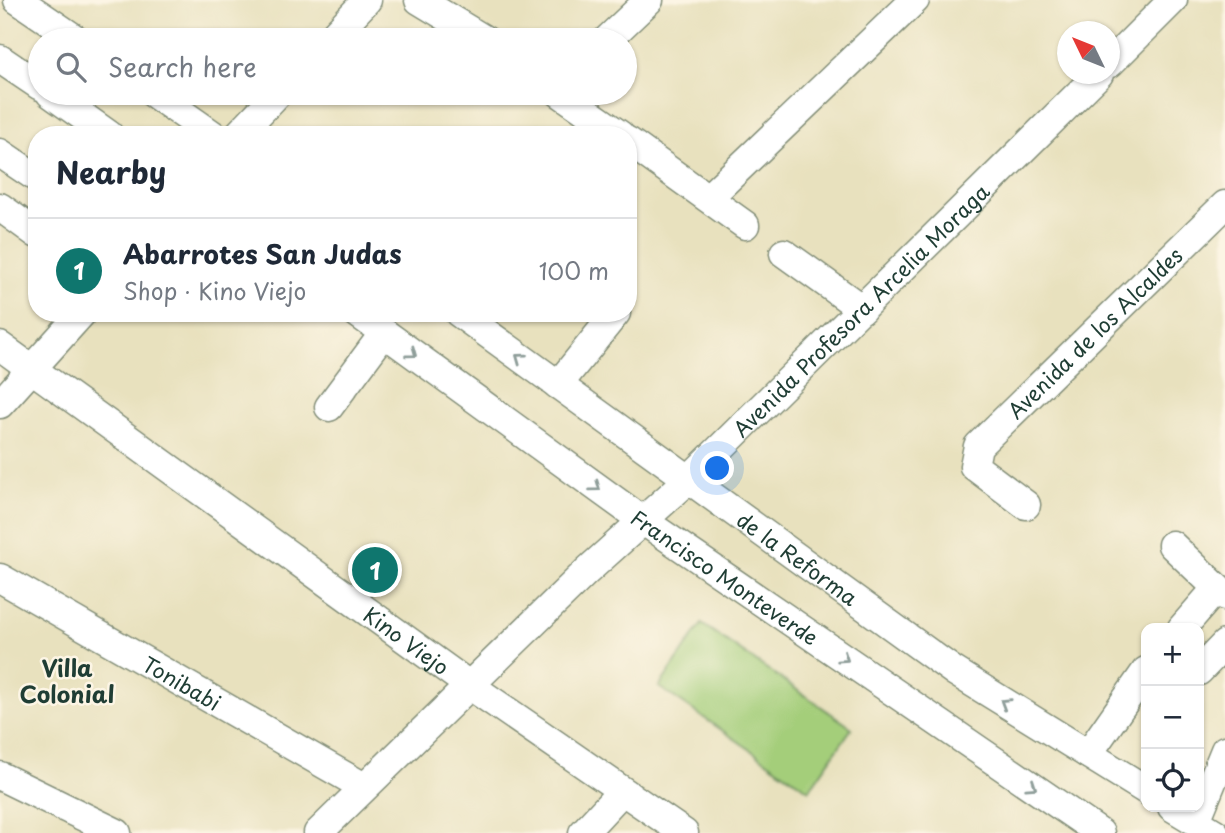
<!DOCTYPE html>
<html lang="en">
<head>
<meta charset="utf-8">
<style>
	:root { --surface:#fff; --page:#f2f2f3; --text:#1f2937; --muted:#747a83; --line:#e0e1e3; --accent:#0f766e }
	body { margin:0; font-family:"Playpen Sans",sans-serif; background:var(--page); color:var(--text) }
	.controls { position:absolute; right:21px; bottom:21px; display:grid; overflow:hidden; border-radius:14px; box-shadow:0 2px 5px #0004 }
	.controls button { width:63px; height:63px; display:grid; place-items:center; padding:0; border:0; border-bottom:2px solid var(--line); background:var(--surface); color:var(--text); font:35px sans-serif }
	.compass { position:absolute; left:1057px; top:21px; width:63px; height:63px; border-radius:50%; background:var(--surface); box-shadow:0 2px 5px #0004; rotate:313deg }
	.you { position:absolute; left:718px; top:469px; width:24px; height:24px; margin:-18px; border:5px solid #fff; border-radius:50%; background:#1a73e8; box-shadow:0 0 0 10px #1a73e833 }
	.badge { display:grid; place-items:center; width:46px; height:46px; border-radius:50%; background:var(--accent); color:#fff; font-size:23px; font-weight:700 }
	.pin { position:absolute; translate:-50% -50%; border:4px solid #fff; box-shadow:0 2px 7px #0006 }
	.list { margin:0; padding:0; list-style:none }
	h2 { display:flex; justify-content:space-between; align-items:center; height:91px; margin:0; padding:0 28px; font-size:30px }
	h2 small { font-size:23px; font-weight:400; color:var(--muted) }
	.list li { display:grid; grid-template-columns:46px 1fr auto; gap:21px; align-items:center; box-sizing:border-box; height:105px; padding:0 28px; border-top:2px solid var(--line) }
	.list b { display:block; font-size:26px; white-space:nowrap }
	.list p { margin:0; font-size:23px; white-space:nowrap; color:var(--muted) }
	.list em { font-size:23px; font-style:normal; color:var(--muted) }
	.icon { flex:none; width:38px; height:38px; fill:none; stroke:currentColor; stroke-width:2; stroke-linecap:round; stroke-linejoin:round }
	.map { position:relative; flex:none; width:1225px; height:833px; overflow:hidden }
	.search { position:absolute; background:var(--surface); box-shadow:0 2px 5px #0004; left:28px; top:28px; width:609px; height:77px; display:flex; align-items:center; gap:18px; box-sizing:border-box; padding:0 24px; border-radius:38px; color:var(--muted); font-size:26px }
	.panel { position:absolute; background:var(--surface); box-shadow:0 2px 5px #0004; left:28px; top:126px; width:609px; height:196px; border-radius:28px }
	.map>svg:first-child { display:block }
</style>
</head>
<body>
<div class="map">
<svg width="1225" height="833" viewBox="0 0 1225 833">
	<rect width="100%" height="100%" fill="#fcf5e5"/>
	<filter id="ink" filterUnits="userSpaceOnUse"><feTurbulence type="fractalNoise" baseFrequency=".0143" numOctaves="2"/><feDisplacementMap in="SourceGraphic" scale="14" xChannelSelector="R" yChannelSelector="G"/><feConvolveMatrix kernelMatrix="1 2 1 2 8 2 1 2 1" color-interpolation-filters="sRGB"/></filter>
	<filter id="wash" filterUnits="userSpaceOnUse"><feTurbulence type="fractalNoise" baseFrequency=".00686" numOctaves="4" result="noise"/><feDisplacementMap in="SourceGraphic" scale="28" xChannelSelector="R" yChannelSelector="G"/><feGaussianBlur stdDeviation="1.57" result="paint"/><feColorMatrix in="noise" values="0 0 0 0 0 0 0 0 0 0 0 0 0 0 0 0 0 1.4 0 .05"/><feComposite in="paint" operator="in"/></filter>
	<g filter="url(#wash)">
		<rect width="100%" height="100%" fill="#e8e1be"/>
		<path fill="#a4ce7a" stroke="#628657" stroke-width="2" d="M702,624L852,728L809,790L659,687Z"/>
	</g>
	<g filter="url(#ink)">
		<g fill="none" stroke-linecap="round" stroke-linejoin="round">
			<g stroke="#848f79" stroke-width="31">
				<g id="minor">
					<path d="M18,0L77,40"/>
					<path d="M419,0L485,40"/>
					<path d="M329,40L367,0"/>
					<path d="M607,40L649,0"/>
					<path d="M0,59L40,86"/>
					<path d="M1110,63L1173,0"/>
					<path d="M50,93L109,135"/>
					<path d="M153,93L213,135"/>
					<path d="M560,93L620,135"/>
					<path d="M238,135L278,93"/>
					<path d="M628,141L745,225"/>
					<path d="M0,153L37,178"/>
					<path d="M709,197L915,0"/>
					<path d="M0,207L37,234"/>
					<path d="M784,253L862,309"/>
					<path id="s1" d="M357,313L642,520L1100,833"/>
					<path id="s2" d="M459,313L954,671L1146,790"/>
					<path id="s3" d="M0,346L469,685L684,833"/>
					<path d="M558,385L616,313"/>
					<path d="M0,404L82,313"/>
					<path d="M329,407L384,333"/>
					<path id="s4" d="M1026,505L974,466L978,446L1225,205"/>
					<path d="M1172,545L1217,588"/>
					<path id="s5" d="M0,578L364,787"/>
					<path d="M1182,628L1217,588L1225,596"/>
					<path d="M1199,671L1225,644"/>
					<path d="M1088,754L1146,671"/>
					<path d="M0,776L117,833"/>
					<path d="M1172,807L1215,833"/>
					<path d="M1196,821L1225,750"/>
					<path id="s6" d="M318,833L587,571L688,480L1099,74"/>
					<path d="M583,833L622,791"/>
				</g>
			</g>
			<use href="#minor" stroke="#fff" stroke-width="28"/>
		</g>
		<defs><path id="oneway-chevron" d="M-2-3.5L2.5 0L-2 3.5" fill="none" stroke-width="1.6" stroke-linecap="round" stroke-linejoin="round" transform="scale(1.75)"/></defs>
		<g stroke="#8f9e9a">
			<use href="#oneway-chevron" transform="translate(412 353) rotate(36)"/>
			<use href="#oneway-chevron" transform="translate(520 358) rotate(-144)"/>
			<use href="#oneway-chevron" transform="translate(596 487) rotate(36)"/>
			<use href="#oneway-chevron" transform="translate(844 658) rotate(34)"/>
			<use href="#oneway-chevron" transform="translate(1005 703) rotate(-148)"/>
			<use href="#oneway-chevron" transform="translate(1032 786) rotate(34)"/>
		</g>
	</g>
	<g text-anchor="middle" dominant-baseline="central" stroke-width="5" stroke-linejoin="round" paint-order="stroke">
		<g font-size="21" fill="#1f3d34" stroke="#fcf5e5">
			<text stroke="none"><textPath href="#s6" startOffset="754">Avenida Profesora Arcelia Moraga</textPath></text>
			<text stroke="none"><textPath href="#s4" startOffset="248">Avenida de los Alcaldes</textPath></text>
			<text stroke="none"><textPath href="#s2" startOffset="418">de la Reforma</textPath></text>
			<text stroke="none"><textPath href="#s1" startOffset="453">Francisco Monteverde</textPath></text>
			<text stroke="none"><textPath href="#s3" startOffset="502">Kino Viejo</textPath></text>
			<text stroke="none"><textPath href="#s5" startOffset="210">Tonibabi</textPath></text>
		</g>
		<g font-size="23" font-weight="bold" fill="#1f3d34" stroke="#fcf5e5">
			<text x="67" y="667">Villa<tspan x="67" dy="26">Colonial</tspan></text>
		</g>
	</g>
</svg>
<div class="controls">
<button>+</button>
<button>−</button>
<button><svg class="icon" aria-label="locate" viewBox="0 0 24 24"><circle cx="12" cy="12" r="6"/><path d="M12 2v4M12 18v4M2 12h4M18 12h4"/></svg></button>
</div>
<svg class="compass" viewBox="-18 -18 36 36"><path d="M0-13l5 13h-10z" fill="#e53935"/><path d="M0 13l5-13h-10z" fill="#747a83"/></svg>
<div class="you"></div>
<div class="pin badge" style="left:375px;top:570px">1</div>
<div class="search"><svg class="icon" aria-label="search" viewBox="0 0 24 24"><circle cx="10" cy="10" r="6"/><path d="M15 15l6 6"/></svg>Search here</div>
<section class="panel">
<h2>Nearby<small></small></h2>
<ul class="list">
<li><span class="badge">1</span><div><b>Abarrotes San Judas</b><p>Shop · Kino Viejo</p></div><em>100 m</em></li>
</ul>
</section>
</div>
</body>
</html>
